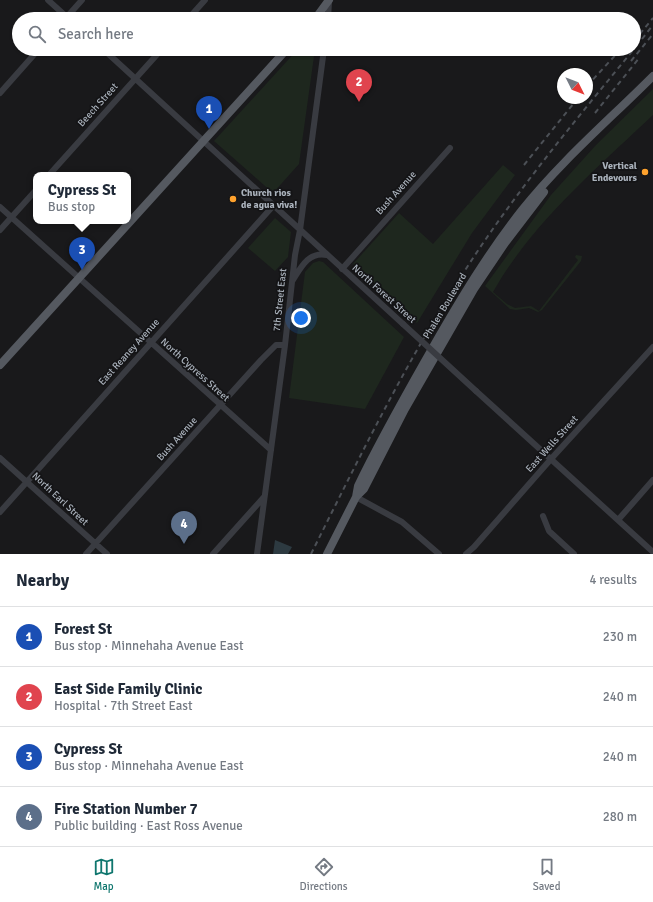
<!DOCTYPE html>
<html lang="en">
<head>
<meta charset="utf-8">
<style>
	:root { --surface:#fff; --page:#f6f6f7; --text:#1f2937; --muted:#747a83; --line:#e0e1e3; --accent:#0f766e }
	body { margin:0; font-family:Signika,sans-serif; background:var(--page); color:var(--text) }
	.compass { position:absolute; left:557px; top:68px; width:36px; height:36px; border-radius:50%; background:var(--surface); box-shadow:0 1px 3px #0004; rotate:132deg }
	.you { position:absolute; left:301px; top:318px; width:14px; height:14px; margin:-10px; border:3px solid #fff; border-radius:50%; background:#1a73e8; box-shadow:0 0 0 6px #1a73e833 }
	.badge { display:grid; place-items:center; width:26px; height:26px; border-radius:50%; background:var(--accent); color:#fff; font-size:13px; font-weight:700 }
	.pin { position:absolute; translate:-50% -33px; filter:drop-shadow(0 1px 2px #0008) }
	.pin::after { content:''; position:absolute; top:21px; width:14px; height:12px; background:inherit; clip-path:polygon(0 0,100% 0,50% 100%) }
	.popup { position:absolute; left:33px; top:172px; width:98px; height:52px; box-sizing:border-box; display:grid; place-content:center; border-radius:8px; background:var(--surface); filter:drop-shadow(0 1px 3px #0005); font-size:13px; white-space:nowrap; color:var(--muted) }
	.popup b { font-size:15px; color:var(--text) }
	.popup::after { content:''; position:absolute; left:50%; top:100%; margin-left:-8px; border:8px solid transparent; border-top-color:var(--surface) }
	.list { margin:0; padding:0; list-style:none }
	h2 { display:flex; justify-content:space-between; align-items:center; height:52px; margin:0; padding:0 16px; font-size:17px }
	h2 small { font-size:13px; font-weight:400; color:var(--muted) }
	.list li { display:grid; grid-template-columns:26px 1fr auto; gap:12px; align-items:center; box-sizing:border-box; height:60px; padding:0 16px; border-top:1px solid var(--line) }
	.list b { display:block; font-size:15px; white-space:nowrap }
	.list p { margin:0; font-size:13px; white-space:nowrap; color:var(--muted) }
	.list em { font-size:13px; font-style:normal; color:var(--muted) }
	.icon { flex:none; width:22px; height:22px; fill:none; stroke:currentColor; stroke-width:2; stroke-linecap:round; stroke-linejoin:round }
	.map { position:relative; flex:none; width:653px; height:554px; overflow:hidden }
	.search { position:absolute; background:var(--surface); box-shadow:0 1px 3px #0004; left:12px; right:12px; top:12px; height:44px; display:flex; align-items:center; gap:10px; box-sizing:border-box; padding:0 14px; border-radius:22px; color:var(--muted); font-size:15px }
	.sheet { height:292px; background:var(--surface) }
	nav { display:flex; justify-content:space-around; align-items:center; box-sizing:border-box; height:56px; border-top:1px solid var(--line); background:var(--surface); font-size:11px; color:var(--muted) }
	nav a { display:grid; justify-items:center; gap:2px }
	nav .on { color:var(--accent) }
	.map>svg:first-child { display:block }
</style>
</head>
<body>
<div class="map">
<svg width="653" height="554" viewBox="0 0 653 554">
	<rect width="100%" height="100%" fill="#19191b"/>
	<path fill="#1e271e" d="M298,49H315L299,164L273,193L214,141Z
		M653,89V115C596,169 532,223 493,292L507,304L515,308L531,306L539,311L578,260L575,257L576,255L582,256L581,261L542,310L538,312L529,308L516,310L510,309L485,286L551,195L596,145Z
		M503,165L515,175L472,233L417,323L353,264L399,213L433,244Z
		M275,218L291,232L288,257L275,271L248,248Z
		M319,261L323,262L404,337L365,409L289,398L305,272L313,263Z"/>
	<path fill="#2d3a41" d="M275,540L292,547L288,554H273Z"/>
	<g fill="none" stroke-linecap="round" stroke-linejoin="round">
		<path stroke="#393b41" stroke-width="6" d="M48,0L69,19
			M65,19L82,0
			M188,19L205,0
			M328,19L329,2
			M103,49L403,324
			M0,93L39,49
			M49,175L162,49
			M0,207L271,450
			M0,230L36,190
			M342,269L450,148
			M293,280C301,267 309,251 327,255
			M476,391L653,552
			M0,458L107,554
			M356,497L402,522L439,554
			M0,512L273,206
			M543,516L549,531L574,554
			M618,520L653,480
			M86,554L261,360L276,345H285
			M213,554L264,497
			M257,554L285,345L295,255L300,230L324,49
			M466,554L474,547L551,459L653,347"/>
		<path stroke="#555960" stroke-width="8" d="M315,19L329,0
			M0,365L287,49
			M356,497L358,486C381,438 407,393 433,347C460,300 488,253 522,210C561,161 609,120 653,76
			M327,554L356,497L364,489L405,409L474,289L505,243L544,192"/>
		<path stroke="#4c5056" stroke-width="2" stroke-dasharray="5 4" stroke-linecap="butt" d="M642,39L653,25
			M634,41L653,18
			M631,61L653,34
			M587,86L621,49
			M595,113L640,57
			M524,165L578,98
			M311,554C362,452 412,350 475,255C523,183 579,116 634,49"/>
		<path stroke="#393b41" stroke-width="6" d="M403,324L476,391"/>
	</g>
	<g fill="#ffa22d" stroke="#141416" stroke-width="1.5">
		<circle cx="645" cy="172" r="4"/>
		<circle cx="233" cy="199" r="4"/>
	</g>
	<g text-anchor="middle" dominant-baseline="central" stroke-width="3.5" stroke-linejoin="round" paint-order="stroke">
		<g font-size="10" fill="#aab2bc" stroke="#141416">
			<text transform="translate(98 105) rotate(-48)">Beech Street</text>
			<text transform="translate(396 193) rotate(-48)">Bush Avenue</text>
			<text transform="translate(384 294) rotate(42)">North Forest Street</text>
			<text transform="translate(280 300) rotate(-84)">7th Street East</text>
			<text transform="translate(445 306) rotate(-59)">Phalen Boulevard</text>
			<text transform="translate(129 352) rotate(-48)">East Reaney Avenue</text>
			<text transform="translate(195 370) rotate(42)">North Cypress Street</text>
			<text transform="translate(177 439) rotate(-48)">Bush Avenue</text>
			<text transform="translate(552 444) rotate(-48)">East Wells Street</text>
			<text transform="translate(60 499) rotate(43)">North Earl Street</text>
		</g>
		<g font-size="10" font-weight="bold" fill="#aab2bc" stroke="#141416" text-anchor="end">
			<text x="637" y="166">Vertical<tspan x="637" dy="12">Endevours</tspan></text>
			<text x="241" y="193" text-anchor="start">Church rios<tspan x="241" dy="12">de agua viva!</tspan></text>
		</g>
	</g>
</svg>
<svg class="compass" viewBox="-18 -18 36 36"><path d="M0-13l5 13h-10z" fill="#e53935"/><path d="M0 13l5-13h-10z" fill="#747a83"/></svg>
<div class="you"></div>
<div class="pin badge" style="left:209px;top:129px;background:#1a4fb4">1</div>
<div class="pin badge" style="left:359px;top:102px;background:#e0444e">2</div>
<div class="pin badge" style="left:82px;top:270px;background:#1a4fb4">3</div>
<div class="popup"><b>Cypress St</b>Bus stop</div>
<div class="pin badge" style="left:184px;top:544px;background:#5c6f8a">4</div>
<div class="search"><svg class="icon" aria-label="search" viewBox="0 0 24 24"><circle cx="10" cy="10" r="6"/><path d="M15 15l6 6"/></svg>Search here</div>
</div>
<section class="sheet">
<h2>Nearby<small>4 results</small></h2>
<ul class="list">
<li><span class="badge" style="background:#1a4fb4">1</span><div><b>Forest St</b><p>Bus stop · Minnehaha Avenue East</p></div><em>230 m</em></li>
<li><span class="badge" style="background:#e0444e">2</span><div><b>East Side Family Clinic</b><p>Hospital · 7th Street East</p></div><em>240 m</em></li>
<li><span class="badge" style="background:#1a4fb4">3</span><div><b>Cypress St</b><p>Bus stop · Minnehaha Avenue East</p></div><em>240 m</em></li>
<li><span class="badge" style="background:#5c6f8a">4</span><div><b>Fire Station Number 7</b><p>Public building · East Ross Avenue</p></div><em>280 m</em></li>
</ul>
</section>
<nav>
<a class="on"><svg class="icon" aria-label="map" viewBox="0 0 24 24"><path d="M3 6l6-2 6 2 6-2v14l-6 2-6-2-6 2zM9 4v14M15 6v14"/></svg>Map</a>
<a><svg class="icon" aria-label="directions" viewBox="0 0 24 24"><path d="M12 3l9 9-9 9-9-9zM9 14v-3h6M13 9l2 2-2 2"/></svg>Directions</a>
<a><svg class="icon" aria-label="saved" viewBox="0 0 24 24"><path d="M7 4h10v16l-5-4-5 4z"/></svg>Saved</a>
</nav>
</body>
</html>
